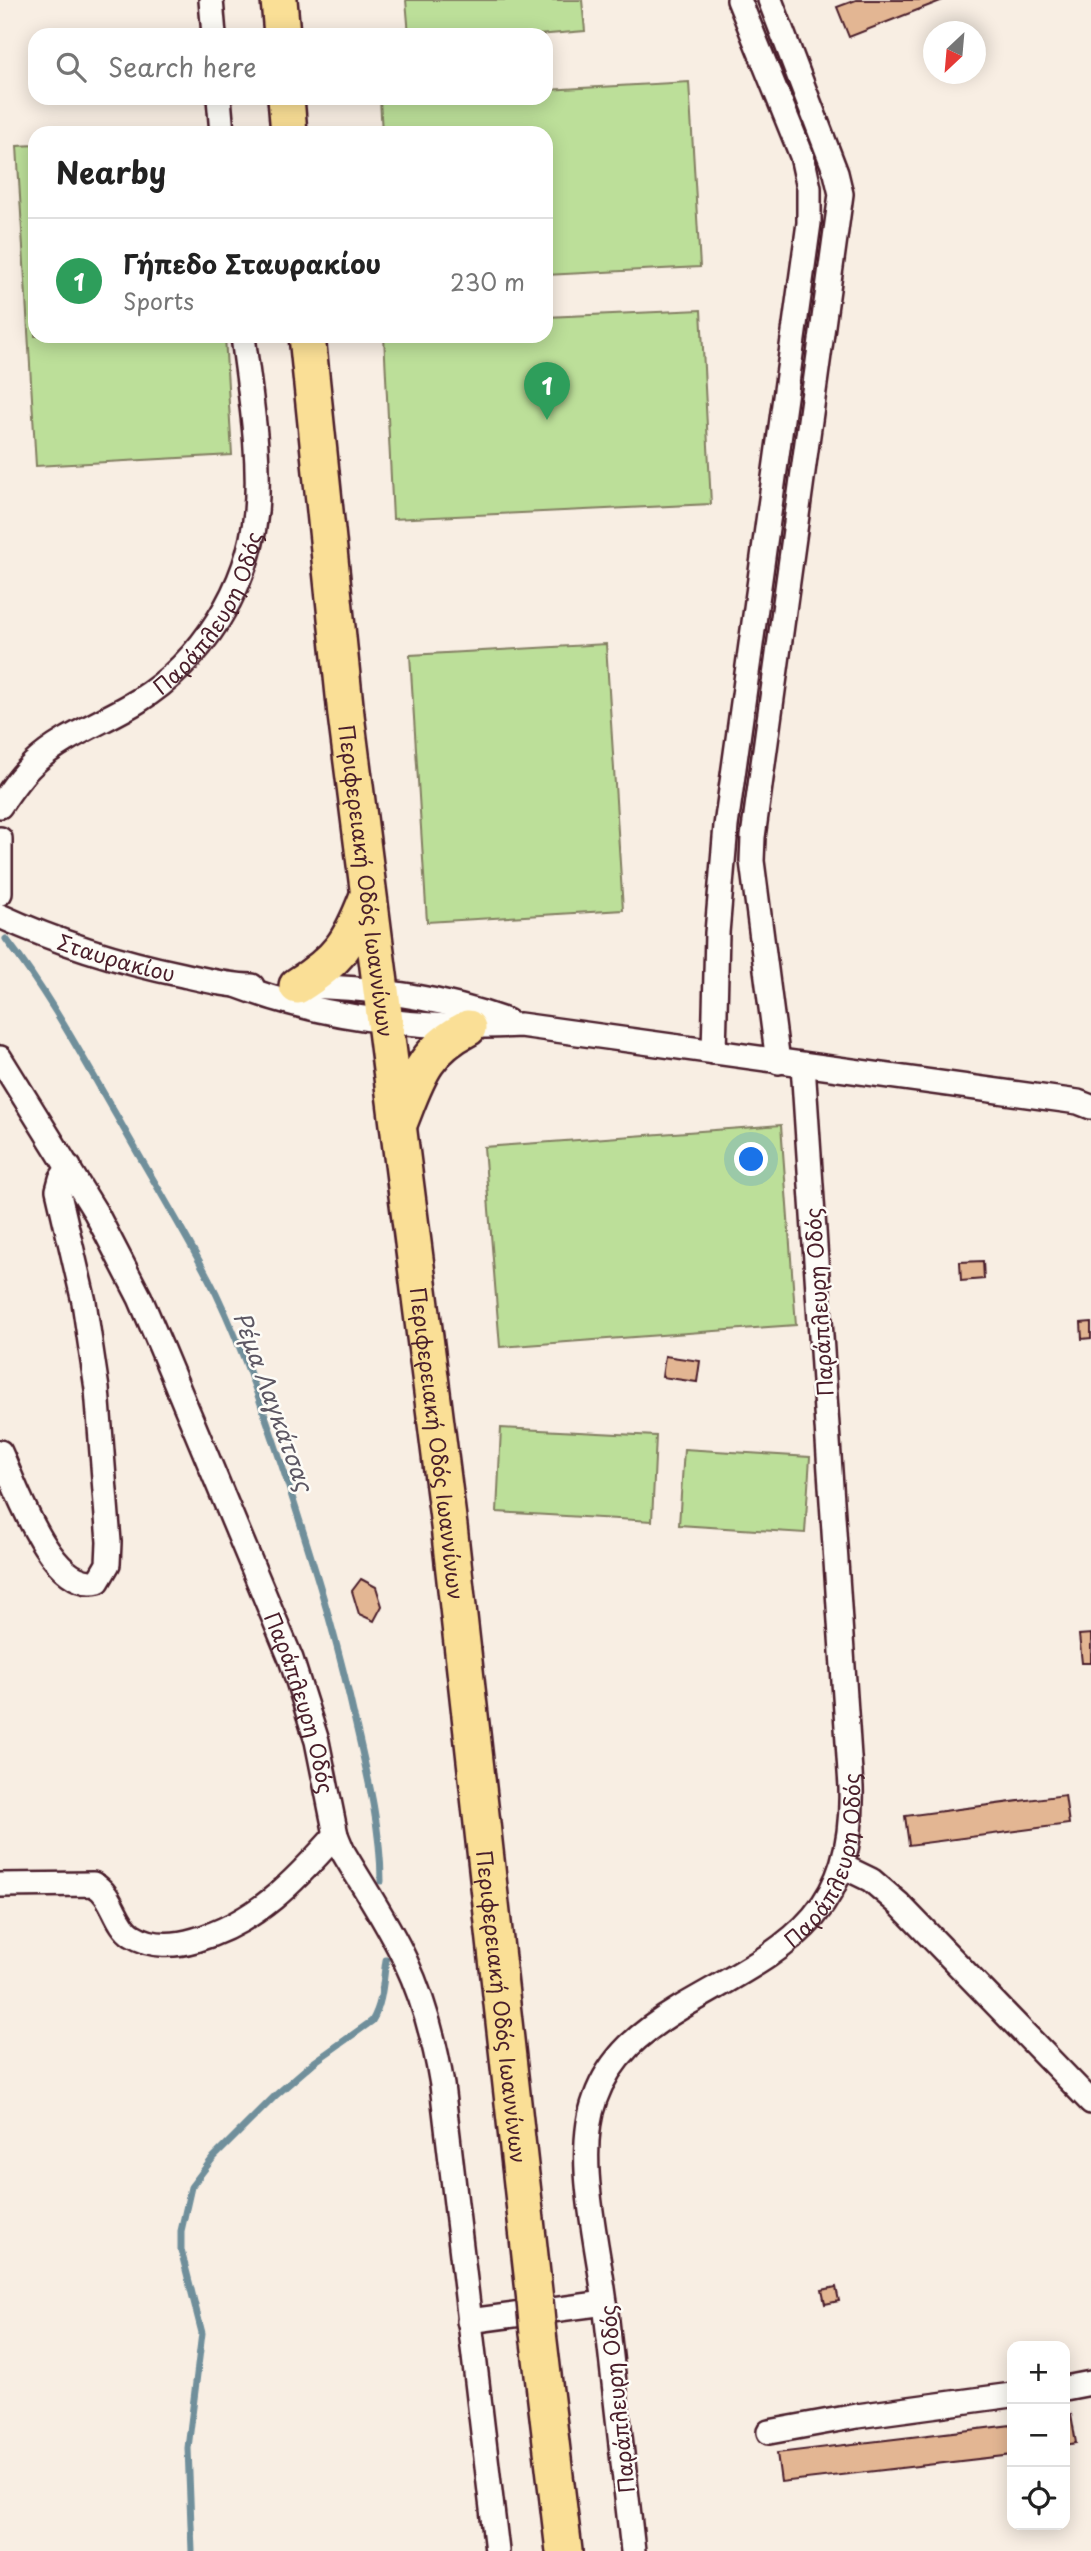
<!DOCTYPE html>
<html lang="en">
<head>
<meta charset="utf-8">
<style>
	:root { --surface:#fff; --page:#f2f2f2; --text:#222; --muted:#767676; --line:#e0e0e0; --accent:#2563eb }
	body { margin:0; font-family:"Playpen Sans",sans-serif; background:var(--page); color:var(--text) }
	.controls { position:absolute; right:21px; bottom:21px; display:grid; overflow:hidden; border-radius:14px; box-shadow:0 4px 18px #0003 }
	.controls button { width:63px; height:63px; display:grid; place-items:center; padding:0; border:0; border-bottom:2px solid var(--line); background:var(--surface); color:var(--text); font:35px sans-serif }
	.compass { position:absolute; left:923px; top:21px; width:63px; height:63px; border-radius:50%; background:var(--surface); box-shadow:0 4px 18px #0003; rotate:206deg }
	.you { position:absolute; left:752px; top:1160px; width:24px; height:24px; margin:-18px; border:5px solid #fff; border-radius:50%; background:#1a73e8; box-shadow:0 0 0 10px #1a73e833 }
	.badge { display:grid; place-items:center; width:46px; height:46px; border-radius:50%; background:var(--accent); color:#fff; font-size:23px; font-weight:700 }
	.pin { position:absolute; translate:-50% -58px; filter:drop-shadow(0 2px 4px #0008) }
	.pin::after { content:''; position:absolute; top:37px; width:24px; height:21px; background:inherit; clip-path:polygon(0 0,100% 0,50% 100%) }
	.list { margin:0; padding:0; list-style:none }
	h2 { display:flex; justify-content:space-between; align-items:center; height:91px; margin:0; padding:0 28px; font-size:30px }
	h2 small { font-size:23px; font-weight:400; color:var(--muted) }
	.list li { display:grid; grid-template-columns:46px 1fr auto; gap:21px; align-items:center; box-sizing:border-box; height:126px; padding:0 28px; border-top:2px solid var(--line) }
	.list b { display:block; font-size:26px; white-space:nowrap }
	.list p { margin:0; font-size:23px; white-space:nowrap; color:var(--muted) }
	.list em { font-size:23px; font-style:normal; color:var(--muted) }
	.icon { flex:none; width:38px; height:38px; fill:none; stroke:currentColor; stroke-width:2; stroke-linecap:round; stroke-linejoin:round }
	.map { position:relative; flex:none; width:1091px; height:2551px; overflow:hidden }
	.search { position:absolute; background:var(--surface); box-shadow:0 4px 18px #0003; left:28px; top:28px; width:525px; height:77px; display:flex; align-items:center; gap:18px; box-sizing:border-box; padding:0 24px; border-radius:21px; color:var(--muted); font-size:26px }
	.panel { position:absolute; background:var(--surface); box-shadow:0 4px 18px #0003; left:28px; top:126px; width:525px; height:217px; border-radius:21px }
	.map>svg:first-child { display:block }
</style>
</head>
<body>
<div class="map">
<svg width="1091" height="2551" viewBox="0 0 1091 2551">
	<rect width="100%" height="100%" fill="#f8eee3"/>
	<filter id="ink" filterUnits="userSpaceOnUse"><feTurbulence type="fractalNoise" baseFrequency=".0143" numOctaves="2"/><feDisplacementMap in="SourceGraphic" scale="14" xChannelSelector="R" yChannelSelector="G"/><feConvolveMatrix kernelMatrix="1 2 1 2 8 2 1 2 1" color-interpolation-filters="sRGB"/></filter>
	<g filter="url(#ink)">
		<path fill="#bcdf99" stroke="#837f62" stroke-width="2" d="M406,0H582L585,31L537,35H409Z
			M689,82L700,267L546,275V133H382L380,99L546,98V90Z
			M35,145V336H225L232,455L36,466L17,146Z
			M701,310L711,504L393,519L384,336H546V317Z
			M606,644L623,910L427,922L410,655Z
			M781,1125L796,1325L500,1347L484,1147Z
			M501,1428L656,1436L652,1521L497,1512Z
			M684,1449L810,1457L805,1533L679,1525Z"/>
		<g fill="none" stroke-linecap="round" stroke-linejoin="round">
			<path stroke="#708f9b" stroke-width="7" d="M6,939C50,996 84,1060 120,1122C152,1179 187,1235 216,1293C245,1354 266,1417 287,1481C310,1553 333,1625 350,1699C363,1757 381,1822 381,1881
				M192,2551L188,2448L202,2333L181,2250V2231L191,2187L213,2158L276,2095L313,2063L372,2021C383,2003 383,1980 386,1960"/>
		</g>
		<path fill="#e3b693" stroke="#4a1f2b" stroke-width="2" d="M856,0H943L849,37L837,7Z
			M983,1261L984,1279L961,1281L960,1262Z
			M1091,1322V1338L1082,1339L1081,1323Z
			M665,1356L700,1361L697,1382L662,1377Z
			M361,1579L376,1587L382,1606L374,1621L359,1614L352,1591Z
			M1091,1634V1663H1082L1079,1635Z
			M1065,1795L1069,1824L909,1845L905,1816Z
			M836,2287L839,2301L825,2304L822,2290Z
			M1071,2414L1076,2443L1065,2445V2415Z
			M1012,2425V2455L781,2482L777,2453Z"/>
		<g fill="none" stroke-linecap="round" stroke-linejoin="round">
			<g stroke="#4a1f2b" stroke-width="28">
				<g id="minor">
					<path d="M211,0L214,35"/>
					<path d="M770,0L836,173L841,194L753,837L752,861L778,1062"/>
					<path d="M219,98L222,133"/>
					<path id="s1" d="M0,806C10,791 20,776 33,764C63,736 104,722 138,701C202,661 249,587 256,512C261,454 250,394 243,336"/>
					<path d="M0,839V893"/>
					<path id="s2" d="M0,916C59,943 120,962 183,975C206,980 229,986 252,986"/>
					<path d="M238,986C329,1020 423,1030 520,1025L1078,1102L1091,1107"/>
					<path d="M297,986C369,987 440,997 507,1021"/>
					<path d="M714,1052L717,933L726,826L809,223V188L802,156L739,0"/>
					<path id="s3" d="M0,1058L96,1213L140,1298L161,1347L291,1659L317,1741L336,1835L343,1852C364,1888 388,1923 405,1960C424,2000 435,2042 442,2085L497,2551"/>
					<path d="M0,1452C15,1484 51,1593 98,1581L108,1564L109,1542L97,1389L84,1302L58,1190L61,1179L69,1167"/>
					<path d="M842,1866L871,1880L899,1904L1091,2102"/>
					<path d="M0,1885L93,1884C114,1895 114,1923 132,1935C151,1947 175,1946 195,1940C256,1923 295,1881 336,1835"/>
					<path d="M469,2321L605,2303"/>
					<path d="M1065,2388L1091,2383"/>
					<path d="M769,2432L857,2416L1012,2395"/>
					<path id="s4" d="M633,2551C624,2469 615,2386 605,2303C598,2244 574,2156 595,2099C610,2056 642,2031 680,2008C781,1949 855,1922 851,1787L803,1065"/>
				</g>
			</g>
			<g stroke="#4a1f2b" stroke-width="40">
				<g id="highway">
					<path d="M279,0L282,35"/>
					<path d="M286,98L289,133"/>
					<path id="s5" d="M307,336L346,715L449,1526L535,2301"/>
					<path d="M297,986C339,960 350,942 367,898"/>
					<path d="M399,1124C417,1079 423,1051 468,1028"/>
					<path d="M538,2333L564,2551"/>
				</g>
			</g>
			<use href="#minor" stroke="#fdfcf7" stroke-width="23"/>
			<use href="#highway" stroke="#fadf96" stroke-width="35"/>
			<g stroke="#4a1f2b" stroke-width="40" stroke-linecap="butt">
				<path id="highway-bridge" d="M535,2301L538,2333"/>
			</g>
			<use href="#highway-bridge" stroke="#fadf96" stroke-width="35"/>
		</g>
	</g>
	<g text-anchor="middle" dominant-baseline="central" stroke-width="5" stroke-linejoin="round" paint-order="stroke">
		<g font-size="21" fill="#4a1f2b" stroke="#fdfcf7">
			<text stroke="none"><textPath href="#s1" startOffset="292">Παράπλευρη Οδός</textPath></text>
			<text stroke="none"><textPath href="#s5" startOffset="548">Περιφερειακή Οδός Ιωαννίνων</textPath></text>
			<text stroke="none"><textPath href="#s2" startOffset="124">Σταυρακίου</textPath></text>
			<text transform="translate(818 1302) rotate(-94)">Παράπλευρη Οδός</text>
			<text stroke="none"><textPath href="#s5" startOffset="1115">Περιφερειακή Οδός Ιωαννίνων</textPath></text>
			<text stroke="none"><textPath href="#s3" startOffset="714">Παράπλευρη Οδός</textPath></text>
			<text stroke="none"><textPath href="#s4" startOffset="803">Παράπλευρη Οδός</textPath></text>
			<text stroke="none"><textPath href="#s5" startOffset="1682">Περιφερειακή Οδός Ιωαννίνων</textPath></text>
			<text transform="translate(616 2399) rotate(-96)">Παράπλευρη Οδός</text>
		</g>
		<g font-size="23" font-style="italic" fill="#5d5763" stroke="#fdfcf7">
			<text transform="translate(274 1401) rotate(70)">Ρέμα Λαγκάτσας</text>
		</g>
	</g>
</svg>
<div class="controls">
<button>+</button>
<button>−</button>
<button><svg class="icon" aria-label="locate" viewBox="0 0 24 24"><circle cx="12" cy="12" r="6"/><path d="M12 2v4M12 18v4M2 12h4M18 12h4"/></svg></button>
</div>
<svg class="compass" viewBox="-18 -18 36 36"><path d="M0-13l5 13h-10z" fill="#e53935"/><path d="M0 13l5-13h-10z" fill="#767676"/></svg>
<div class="you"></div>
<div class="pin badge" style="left:547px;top:420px;background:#2e9e5b">1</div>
<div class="search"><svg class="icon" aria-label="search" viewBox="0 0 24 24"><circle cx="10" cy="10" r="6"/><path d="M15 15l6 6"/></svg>Search here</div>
<section class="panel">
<h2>Nearby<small></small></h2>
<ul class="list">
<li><span class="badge" style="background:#2e9e5b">1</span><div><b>Γήπεδο Σταυρακίου</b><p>Sports</p></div><em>230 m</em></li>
</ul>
</section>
</div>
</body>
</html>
